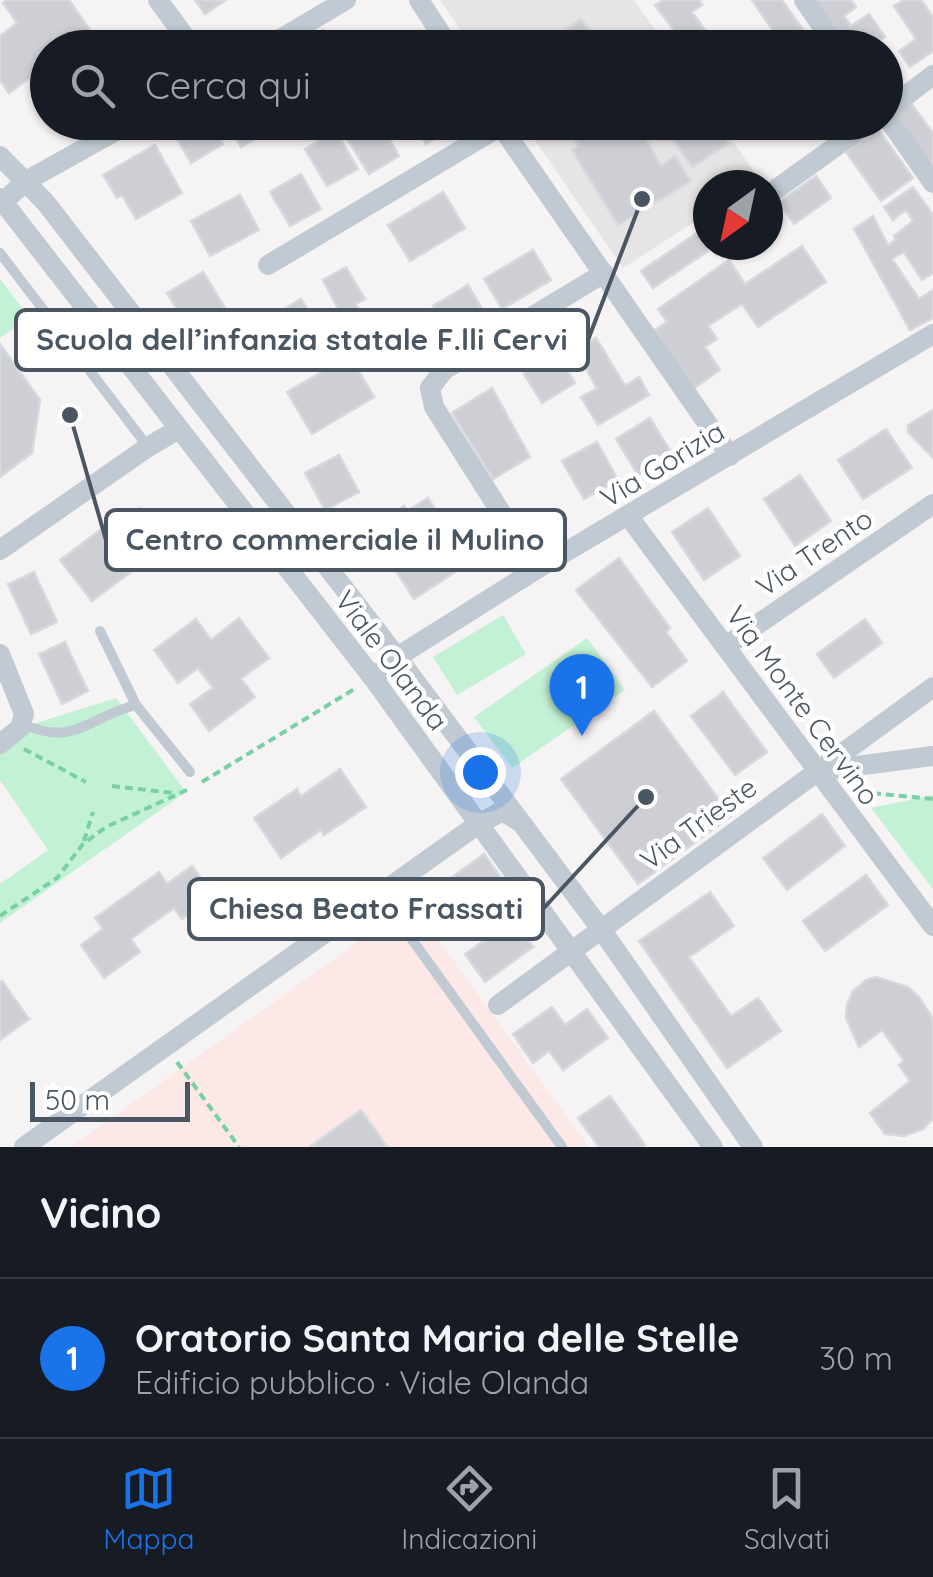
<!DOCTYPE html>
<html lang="it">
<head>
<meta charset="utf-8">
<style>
	:root { --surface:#171b24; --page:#242831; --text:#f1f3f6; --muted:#9ea1a6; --line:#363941; --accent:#1a73e8 }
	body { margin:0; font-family:Quicksand,sans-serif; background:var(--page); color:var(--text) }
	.compass { position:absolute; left:693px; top:170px; width:90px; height:90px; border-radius:50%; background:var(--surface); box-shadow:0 2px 8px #0004; rotate:213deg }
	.scale { position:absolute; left:30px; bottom:25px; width:160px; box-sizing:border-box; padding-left:10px; border:5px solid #4a5661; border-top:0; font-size:28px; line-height:35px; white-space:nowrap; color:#4a5661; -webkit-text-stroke:8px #fff; paint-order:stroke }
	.you { position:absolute; left:480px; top:772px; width:35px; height:35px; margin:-25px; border:8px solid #fff; border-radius:50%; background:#1a73e8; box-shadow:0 0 0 15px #1a73e833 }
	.badge { display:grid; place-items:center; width:65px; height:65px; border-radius:50%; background:var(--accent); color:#fff; font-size:32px; font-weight:700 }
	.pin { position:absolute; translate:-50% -82px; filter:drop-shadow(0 2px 5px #0008) }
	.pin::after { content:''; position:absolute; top:52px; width:35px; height:30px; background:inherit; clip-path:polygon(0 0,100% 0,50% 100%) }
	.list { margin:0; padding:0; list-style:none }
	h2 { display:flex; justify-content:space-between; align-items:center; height:130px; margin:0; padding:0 40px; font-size:42px }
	h2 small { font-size:32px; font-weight:400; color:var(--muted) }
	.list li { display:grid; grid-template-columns:65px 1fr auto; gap:30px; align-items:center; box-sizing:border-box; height:160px; padding:0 40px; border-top:2px solid var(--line) }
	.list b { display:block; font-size:38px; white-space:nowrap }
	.list p { margin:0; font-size:32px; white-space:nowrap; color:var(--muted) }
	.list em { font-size:32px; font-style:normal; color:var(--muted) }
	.icon { flex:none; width:55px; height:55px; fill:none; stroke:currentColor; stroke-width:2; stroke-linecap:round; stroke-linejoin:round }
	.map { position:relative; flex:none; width:933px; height:1147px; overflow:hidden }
	.search { position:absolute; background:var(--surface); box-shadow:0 2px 8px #0004; left:30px; right:30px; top:30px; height:110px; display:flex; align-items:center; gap:25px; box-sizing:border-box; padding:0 35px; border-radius:55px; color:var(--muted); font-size:38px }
	.sheet { height:290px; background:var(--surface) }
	nav { display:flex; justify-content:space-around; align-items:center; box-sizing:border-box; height:140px; border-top:2px solid var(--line); background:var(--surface); font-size:28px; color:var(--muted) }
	nav a { display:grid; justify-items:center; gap:5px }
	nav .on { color:var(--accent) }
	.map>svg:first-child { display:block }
</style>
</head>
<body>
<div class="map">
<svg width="933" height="1147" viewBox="0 0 933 1147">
	<rect width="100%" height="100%" fill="#f5f3f3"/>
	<path fill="#e6e4e5" d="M440,0H634L667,47H472Z
		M523,123H720L760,180L751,185H708V213L623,268Z"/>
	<path fill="#fce8e6" d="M403,910L409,918L418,912L589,1147H71Z"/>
	<path fill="#c3f1d5" d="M0,279L29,317L0,338Z
		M503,615L526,654L457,695L433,657Z
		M587,638L625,690L512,768L474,717Z
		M116,698L186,792L0,923V884L48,850L0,780V745L27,726Z
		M933,795V889L871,808Z"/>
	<path fill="#cdcfd5" stroke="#d7d9de" stroke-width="2.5" d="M7,0H69L92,33L72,48H48V65L9,93L0,80V36L17,23L3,3Z
		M195,0H226L205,14Z
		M663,0H699L702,5L692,12L718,48H687L655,5Z
		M752,0H782L816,48H785Z
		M812,0H851L856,7L844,16L851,26L869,14L885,37L875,44L878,48H845Z
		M903,0H921L933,17V51L910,67L899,51L916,39L894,6Z
		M581,19L596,39L587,48H541Z
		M323,30L334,48H294Z
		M910,102L933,133V172L892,116Z
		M183,122H210L223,144L191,163L171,129Z
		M227,122H269L273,129L241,147Z
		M375,122H379L399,156L369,174L347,139Z
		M413,122H456L457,124L426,144Z
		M552,122H636L661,166L675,156L691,181L618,225L572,150L578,146L570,133L564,138Z
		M661,122H713L728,144L692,167Z
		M878,129L913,178L881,201L846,152Z
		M336,131L358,169L327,186L305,149Z
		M155,145L182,193L136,219L122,195L117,198L103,175Z
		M301,174L321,209L290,226L270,192Z
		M816,176L831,198L794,224L779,202Z
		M913,187L933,215V273L922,280L904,252L892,259L919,299L933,290V318L910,330L854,229L873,216L888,245L896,239L894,236L913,221L906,210L893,220L884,207Z
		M443,192L465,228L410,261L388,225Z
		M240,195L259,230L210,256L191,221Z
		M707,226L708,245H717L653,288L641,271Z
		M802,246L826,282L758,327L742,304L708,326L717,339L705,347L720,370L690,391L655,330L667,322L658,309L729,260L745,284Z
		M533,250L551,280L502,309L484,279Z
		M346,267L365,299L356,304L364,319L348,328L323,280Z
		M203,272L235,324L199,346L167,293Z
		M468,285L488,319L454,340L433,306Z
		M301,299L323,335L272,365L251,329Z
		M596,338L625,386L639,377L649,395L598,425L581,397L597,388L575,350Z
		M0,344L40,400L32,453L0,477Z
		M557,353L575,383L542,403L524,374Z
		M350,356L374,397L312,434L287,392Z
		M492,388L530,457L493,479L452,413Z
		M933,410V458L908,432V425Z
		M650,418L672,454L638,475L616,439Z
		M886,429L912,468L863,499L838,460Z
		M597,442L618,480L584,499L562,461Z
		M339,455L359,492L325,510L305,473Z
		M800,475L831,521L795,546L764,499Z
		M428,498L450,533L437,541L457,571L414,599L393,566L406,557L382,520L404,506L407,511Z
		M141,508L168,544L92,601L60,560L103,528L107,533Z
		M708,508L740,556L704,580L672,532Z
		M619,558L670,628L666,632L687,661L652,687L576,590Z
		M34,572L57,622L31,634L8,584Z
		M239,618L269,658L241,679L255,697L209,731L190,704L213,688L198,668L178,683L154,650L196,619L211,640Z
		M865,619L882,643L834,678L817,654Z
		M65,642L88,691L62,704L39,654Z
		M723,692L767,752L735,775L691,716Z
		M654,711L731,816L638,884L561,779Z
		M340,769L366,807L324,835L321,830L281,858L254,818L297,789L301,796Z
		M822,814L845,846L787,890L763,858Z
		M484,854L504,882L456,917L436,889Z
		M192,866L214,896L182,919L174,908L131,939L140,952L104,978L81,945L103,929L95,918L159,872L167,884Z
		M866,875L888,905L825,951L803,921Z
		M710,892L734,926L689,957L731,1016L758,998L781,1031L727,1068L639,941Z
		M513,920L533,947L485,982L465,954Z
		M876,977L908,987L919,997L933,1019V1119L923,1129L904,1136L885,1134L870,1113L910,1081L899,1065L904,1061L882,1030L859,1047L846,1018L847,1005L853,991L866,980Z
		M2,981L29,1019L0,1040V983Z
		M552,1007L565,1025L587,1009L608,1038L563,1070L549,1051L533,1063L513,1034Z
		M610,1096L645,1145L642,1147H599L578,1118Z
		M361,1110L387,1147H311V1146Z"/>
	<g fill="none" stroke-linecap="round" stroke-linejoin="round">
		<path stroke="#7ad0a6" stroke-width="4" stroke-dasharray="8 5" stroke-linecap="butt" d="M24,749L86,782
			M202,782L356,688
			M112,786L173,793
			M860,792L933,799
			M84,841L93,812
			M0,916L57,878L83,844L106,827L189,789
			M177,1062L239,1147"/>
		<path stroke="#c1cad2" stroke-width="10" d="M0,253L148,447
			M100,631L136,705L190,772
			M22,724C77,747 85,718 136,705
			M379,894L562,1147"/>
		<path stroke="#c1cad2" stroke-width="20" d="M158,0L193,48
			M419,0L450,48
			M804,0L837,48
			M265,48L346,0
			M886,111L933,75
			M886,116L933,183
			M498,122L730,456
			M0,156L46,203L397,657L601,929L753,1147
			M768,195L870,122
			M0,198L373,678L713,1147
			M3,202L26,181L132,122
			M268,265L501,126
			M629,517L933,926
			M0,550L148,447L177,430
			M537,569L434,407L430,388L444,370L604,273
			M726,646L933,504
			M0,654L24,714L20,728L0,744
			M373,678L397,657L537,569L933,334
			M818,771L933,756
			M498,1005L933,687
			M24,1147L474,827L502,811L520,822"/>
	</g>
	<g text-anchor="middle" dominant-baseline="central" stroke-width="9" stroke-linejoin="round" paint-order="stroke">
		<g font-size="28" fill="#4a5661" stroke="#fff">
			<text transform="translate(662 464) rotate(-31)">Via Gorizia</text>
			<text transform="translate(814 552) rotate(-34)">Via Trento</text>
			<text transform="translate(392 660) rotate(53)">Viale Olanda</text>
			<text transform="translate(803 705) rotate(54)">Via Monte Cervino</text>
			<text transform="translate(698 823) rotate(-36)">Via Trieste</text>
		</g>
	</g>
	<path fill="none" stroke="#4a5661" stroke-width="4" d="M642 199L588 340M70 415L106 540M646 797L543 909"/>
	<g fill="#4a5661" stroke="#fff" stroke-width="4">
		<circle cx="642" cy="199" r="10"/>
		<circle cx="70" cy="415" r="10"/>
		<circle cx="646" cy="797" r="10"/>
	</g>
	<g fill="#fff" stroke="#4a5661" stroke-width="4">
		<rect x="16" y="310" width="572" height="60" rx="10"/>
		<rect x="106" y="510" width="459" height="60" rx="10"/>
		<rect x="189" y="879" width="354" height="60" rx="10"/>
	</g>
	<g font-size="30" text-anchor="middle" font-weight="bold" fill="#4a5661">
		<text x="302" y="350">Scuola dell’infanzia statale F.lli Cervi</text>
		<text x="335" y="550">Centro commerciale il Mulino</text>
		<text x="366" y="919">Chiesa Beato Frassati</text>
	</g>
</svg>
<svg class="compass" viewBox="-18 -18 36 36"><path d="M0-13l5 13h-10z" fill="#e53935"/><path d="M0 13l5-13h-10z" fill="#9ea1a6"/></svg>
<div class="scale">50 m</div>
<div class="you"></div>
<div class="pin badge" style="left:582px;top:736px">1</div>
<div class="search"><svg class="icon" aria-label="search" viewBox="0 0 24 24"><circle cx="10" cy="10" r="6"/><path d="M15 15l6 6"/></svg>Cerca qui</div>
</div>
<section class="sheet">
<h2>Vicino<small></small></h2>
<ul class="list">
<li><span class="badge">1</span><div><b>Oratorio Santa Maria delle Stelle</b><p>Edificio pubblico · Viale Olanda</p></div><em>30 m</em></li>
</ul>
</section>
<nav>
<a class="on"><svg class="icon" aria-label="map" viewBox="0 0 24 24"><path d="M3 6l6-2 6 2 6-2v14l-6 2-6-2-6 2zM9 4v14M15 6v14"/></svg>Mappa</a>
<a><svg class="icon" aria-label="directions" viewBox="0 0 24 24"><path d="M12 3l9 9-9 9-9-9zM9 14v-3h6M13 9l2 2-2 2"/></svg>Indicazioni</a>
<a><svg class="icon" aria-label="saved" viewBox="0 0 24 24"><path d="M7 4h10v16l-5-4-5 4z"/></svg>Salvati</a>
</nav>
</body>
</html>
